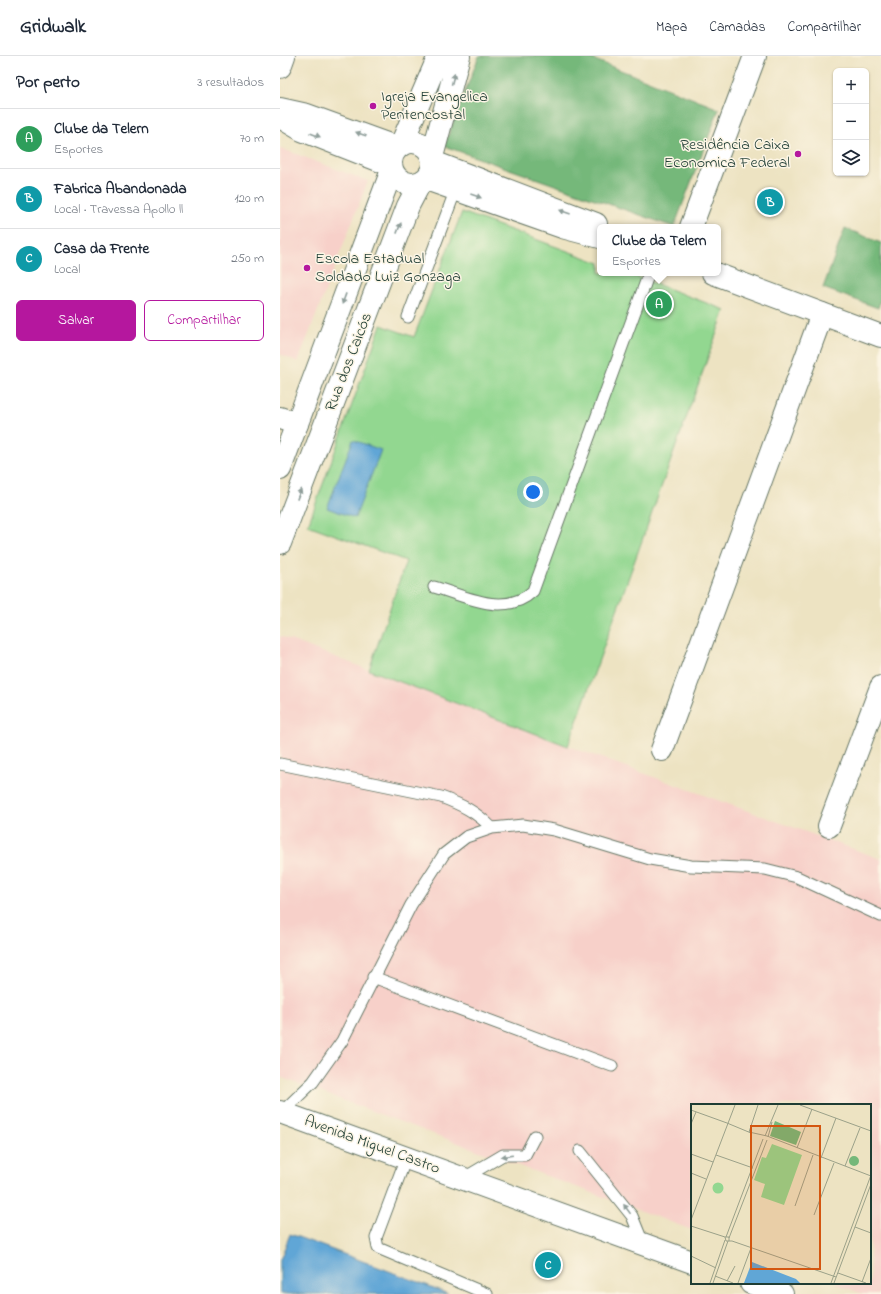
<!DOCTYPE html>
<html lang="pt">
<head>
<meta charset="utf-8">
<style>
	:root { --surface:#fff; --page:#f6f6f7; --text:#1f2937; --muted:#747a83; --line:#e0e1e3; --accent:#b5179e }
	body { margin:0; font-family:"Indie Flower",sans-serif; background:var(--page); color:var(--text) }
	.controls { position:absolute; right:12px; top:12px; display:grid; overflow:hidden; border-radius:6px; box-shadow:0 1px 3px #0004 }
	.controls button { width:36px; height:36px; display:grid; place-items:center; padding:0; border:0; border-bottom:1px solid var(--line); background:var(--surface); color:var(--text); font:20px sans-serif }
	.you { position:absolute; left:253px; top:436px; width:14px; height:14px; margin:-10px; border:3px solid #fff; border-radius:50%; background:#1a73e8; box-shadow:0 0 0 6px #1a73e833 }
	.badge { display:grid; place-items:center; width:26px; height:26px; border-radius:50%; background:var(--accent); color:#fff; font-size:13px; font-weight:700 }
	.pin { position:absolute; translate:-50% -50%; border:2px solid #fff; box-shadow:0 1px 4px #0006 }
	.popup { position:absolute; left:317px; top:168px; width:124px; height:52px; box-sizing:border-box; display:grid; place-content:center; border-radius:6px; background:var(--surface); filter:drop-shadow(0 1px 3px #0005); font-size:13px; white-space:nowrap; color:var(--muted) }
	.popup b { font-size:15px; color:var(--text) }
	.popup::after { content:''; position:absolute; left:50%; top:100%; margin-left:-8px; border:8px solid transparent; border-top-color:var(--surface) }
	.list { margin:0; padding:0; list-style:none }
	h2 { display:flex; justify-content:space-between; align-items:center; height:52px; margin:0; padding:0 16px; font-size:17px }
	h2 small { font-size:13px; font-weight:400; color:var(--muted) }
	.list li { display:grid; grid-template-columns:26px 1fr auto; gap:12px; align-items:center; box-sizing:border-box; height:60px; padding:0 16px; border-top:1px solid var(--line) }
	.list b { display:block; font-size:15px; white-space:nowrap }
	.list p { margin:0; font-size:13px; white-space:nowrap; color:var(--muted) }
	.list em { font-size:13px; font-style:normal; color:var(--muted) }
	.actions { display:flex; gap:8px; padding:12px 16px }
	.actions a { flex:1; padding:9px 0; border:1px solid var(--accent); border-radius:6px; text-align:center; font-size:14px; color:var(--accent) }
	.actions .main { background:var(--accent); color:#fff }
	.icon { flex:none; width:22px; height:22px; fill:none; stroke:currentColor; stroke-width:2; stroke-linecap:round; stroke-linejoin:round }
	.map { position:relative; flex:none; width:601px; height:1238px; overflow:hidden }
	header { display:flex; align-items:center; gap:24px; box-sizing:border-box; height:56px; padding:0 20px; background:var(--surface); border-bottom:1px solid var(--line) }
	header strong { font-size:19px }
	nav { display:flex; gap:22px; margin-inline-start:auto; font-size:14px }
	main { display:flex }
	aside { flex:1; background:var(--surface) }
	.map>svg:first-child { display:block }
</style>
</head>
<body>
<header>
<strong>Gridwalk</strong>
<nav><a>Mapa</a><a>Camadas</a><a>Compartilhar</a></nav>
</header>
<main>
<aside>
<h2>Por perto<small>3 resultados</small></h2>
<ul class="list">
<li><span class="badge" style="background:#2e9e5b">A</span><div><b>Clube da Telern</b><p>Esportes</p></div><em>70 m</em></li>
<li><span class="badge" style="background:#0f9aa8">B</span><div><b>Fabrica Abandonada</b><p>Local · Travessa Apollo ll</p></div><em>120 m</em></li>
<li><span class="badge" style="background:#0f9aa8">C</span><div><b>Casa da Frente</b><p>Local</p></div><em>250 m</em></li>
</ul>
<div class="actions"><a class="main">Salvar</a><a>Compartilhar</a></div>
</aside>
<div class="map">
<svg width="601" height="1238" viewBox="0 0 601 1238">
	<rect width="100%" height="100%" fill="#fcf5e5"/>
	<filter id="ink" filterUnits="userSpaceOnUse"><feTurbulence type="fractalNoise" baseFrequency=".025" numOctaves="2"/><feDisplacementMap in="SourceGraphic" scale="8" xChannelSelector="R" yChannelSelector="G"/><feConvolveMatrix kernelMatrix="1 2 1 2 8 2 1 2 1" color-interpolation-filters="sRGB"/></filter>
	<filter id="wash" filterUnits="userSpaceOnUse"><feTurbulence type="fractalNoise" baseFrequency=".012" numOctaves="4" result="noise"/><feDisplacementMap in="SourceGraphic" scale="16" xChannelSelector="R" yChannelSelector="G"/><feGaussianBlur stdDeviation="0.9" result="paint"/><feColorMatrix in="noise" values="0 0 0 0 0 0 0 0 0 0 0 0 0 0 0 0 0 1.4 0 .05"/><feComposite in="paint" operator="in"/></filter>
	<g filter="url(#wash)">
		<rect width="100%" height="100%" fill="#ede3c2"/>
		<path fill="#f7d0c9" d="M0,92L88,125L18,306L0,298Z
			M0,580L288,690L601,803V1238H583L554,1227H590V1049H412V1174L0,1021Z"/>
		<path fill="#92d790" stroke="#588a62" d="M182,156L320,207V217H347L445,254L288,690L89,614L126,505L28,469L101,269L134,281Z"/>
		<path fill="#75b87a" stroke="#4a7a57" d="M199,0H305L439,53L394,171L164,90Z
			M565,172L601,187V243L598,252L543,232Z"/>
		<path fill="#60a6d6" stroke="#407285" d="M73,384L101,394L75,462L47,452Z
			M10,1178L149,1230L168,1238H0V1204Z"/>
	</g>
	<g filter="url(#ink)">
		<g fill="none" stroke-linecap="round" stroke-linejoin="round">
			<g stroke="#677766" stroke-width="13">
				<path id="service" d="M128,261L176,133
					M154,531C186,540 225,562 253,535L369,217
					M0,708L161,741C182,749 195,755 212,772
					M93,921L332,1010
					M2,1056L33,1026L62,985L131,849L164,798L186,781L212,772L243,769L274,774L370,803L411,810L485,813L517,821L601,860
					M300,1095L352,1160L363,1187
					M126,1102L96,1182L98,1192L207,1238
					M184,1122L223,1099H245L255,1080"/>
			</g>
			<g stroke="#677766" stroke-width="24">
				<path id="minor" d="M0,11L4,0
					M411,171L475,0
					M0,362L17,368
					M382,694L542,258
					M549,770L601,631"/>
			</g>
			<g stroke="#677766" stroke-width="24">
				<path id="tertiary" d="M121,89L159,0
					M152,101L179,0
					M0,413L112,114
					M0,487L128,150L140,127"/>
			</g>
			<g stroke="#677766" stroke-width="24">
				<path id="secondary" d="M0,53L27,59L118,92
					M0,61L22,74L111,109
					M111 107a21 21 0 1 1 42 0a21 21 0 1 1-42 0Z
					M153,106L316,168
					M146,123L282,171L320,181
					M433,217L601,280
					M0,1056L412,1206
					M471,1227L502,1238"/>
			</g>
			<use href="#service" stroke="#fff" stroke-width="11"/>
			<use href="#minor" stroke="#fff" stroke-width="22"/>
			<use href="#tertiary" stroke="#fff" stroke-width="22"/>
			<use href="#secondary" stroke="#fff" stroke-width="22"/>
		</g>
		<defs><path id="oneway-solid" d="M-6-.8H1V-3.2L6.5 0L1 3.2V.8H-6Z"/></defs>
		<g fill="#8f9e9a">
			<use href="#oneway-solid" transform="translate(173 23) rotate(-75)"/>
			<use href="#oneway-solid" transform="translate(81 78) rotate(-160)"/>
			<use href="#oneway-solid" transform="translate(35 79) rotate(21)"/>
			<use href="#oneway-solid" transform="translate(196 140) rotate(20)"/>
			<use href="#oneway-solid" transform="translate(285 156) rotate(-160)"/>
			<use href="#oneway-solid" transform="translate(119 172) rotate(-69)"/>
			<use href="#oneway-solid" transform="translate(64 243) rotate(110)"/>
			<use href="#oneway-solid" transform="translate(19 438) rotate(-69)"/>
			<use href="#oneway-solid" transform="translate(227 1100) rotate(173)"/>
			<use href="#oneway-solid" transform="translate(347 1153) rotate(-126)"/>
		</g>
	</g>
	<g fill="#b5179e" stroke="#fcf5e5" stroke-width="1.5">
		<circle cx="93" cy="50" r="4"/>
		<circle cx="518" cy="98" r="4"/>
		<circle cx="27" cy="212" r="4"/>
	</g>
	<g text-anchor="middle" dominant-baseline="central" stroke-width="3" stroke-linejoin="round" paint-order="stroke">
		<g font-size="16" fill="#1f3d34" stroke="#fcf5e5" text-anchor="start">
			<text x="101" y="41">Igreja Evangelica<tspan x="101" dy="18">Pentencostal</tspan></text>
			<text x="510" y="89" text-anchor="end">Residência Caixa<tspan x="510" dy="18">Economica Federal</tspan></text>
			<text x="35" y="203">Escola Estadual<tspan x="35" dy="18">Soldado Luiz Gonzaga</tspan></text>
		</g>
		<g font-size="16" fill="#1f3d34" stroke="#fcf5e5">
			<text transform="translate(69 306) rotate(-69)">Rua dos Caicós</text>
			<text transform="translate(92 1089) rotate(20)">Avenida Miguel Castro</text>
		</g>
	</g>
	<g transform="translate(411 1048)">
		<rect width="180" height="180" fill="#ede3c2"/>
		<path d="M81,40L111,51L93,101L70,93L74,80L63,76L71,53L75,54ZM21.5 84a5.5 5.5 0 1 1 11 0a5.5 5.5 0 1 1-11 0Z" fill="#92d790"/>
		<path d="M84,17L110,28L105,41L79,32ZM158 57a5 5 0 1 1 10 0a5 5 0 1 1-10 0Z" fill="#75b87a"/>
		<path d="M61,158L105,175L109,179H53Z" fill="#60a6d6"/>
		<path fill="none" stroke="#9ba189" stroke-width="1" d="M109,1L180,27M0,6L36,19M36,19L60,29M0,20L5,8M58,28L67,1M58,28L76,32L180,72M74,32L87,1M77,33L81,18M106,44L121,5M0,50L22,58M25,51L62,64M130,54L145,14M154,62L169,24M0,69L15,75M104,102L122,51M123,111L143,59M0,116L44,1M0,122L34,133M164,123L180,129M35,133L72,35M38,134L76,36M38,137V133H34L35,137H41L145,173M0,152L25,164M147,169L175,179M24,172L42,179M36,177L44,162M171,178L180,154M19,179L34,136M22,179L37,137M47,179L60,144M140,179L180,71M143,179L180,80"/>
		<path fill="#d45610" fill-opacity="0.15" stroke="#d45610" stroke-width="2" d="M60,22H129V165H60Z"/>
		<rect width="180" height="180" fill="none" stroke="#1f3d34" stroke-width="2"/>
	</g>
</svg>
<div class="controls">
<button>+</button>
<button>−</button>
<button><svg class="icon" aria-label="layers" viewBox="0 0 24 24"><path d="M12 4l9 5-9 5-9-5zM3 14l9 5 9-5"/></svg></button>
</div>
<div class="you"></div>
<div class="pin badge" style="left:379px;top:248px;background:#2e9e5b">A</div>
<div class="popup"><b>Clube da Telern</b>Esportes</div>
<div class="pin badge" style="left:490px;top:146px;background:#0f9aa8">B</div>
<div class="pin badge" style="left:268px;top:1209px;background:#0f9aa8">C</div>
</div>
</main>
</body>
</html>
